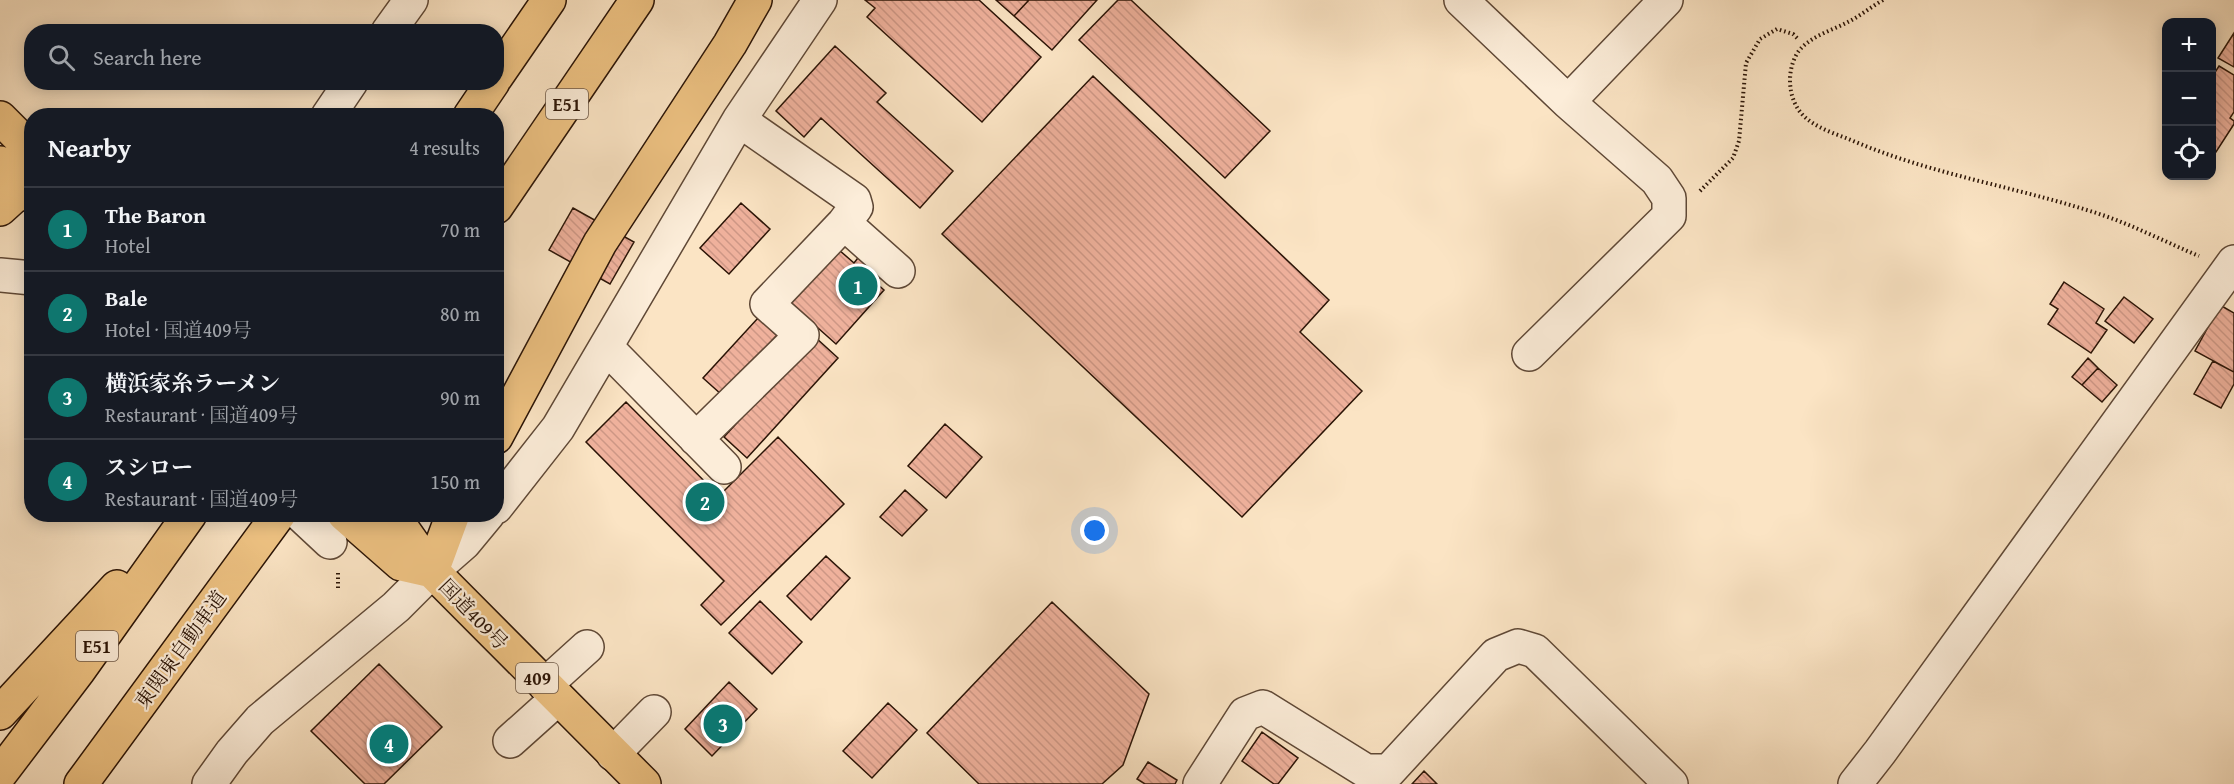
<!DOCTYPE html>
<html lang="en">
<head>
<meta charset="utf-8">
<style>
	:root { --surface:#171b24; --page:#242831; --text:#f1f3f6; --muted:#9ea1a6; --line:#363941; --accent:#0f766e }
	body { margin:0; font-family:"Gentium Book Plus","Noto Serif JP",serif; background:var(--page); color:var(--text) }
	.controls { position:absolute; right:18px; top:18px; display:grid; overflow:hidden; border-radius:12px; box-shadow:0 3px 15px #0003 }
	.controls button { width:54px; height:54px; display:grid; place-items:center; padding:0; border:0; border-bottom:2px solid var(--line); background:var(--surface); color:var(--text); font:30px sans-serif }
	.you { position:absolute; left:1095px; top:531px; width:21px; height:21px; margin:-15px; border:4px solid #fff; border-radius:50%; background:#1a73e8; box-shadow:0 0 0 9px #1a73e833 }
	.badge { display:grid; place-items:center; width:39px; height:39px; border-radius:50%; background:var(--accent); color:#fff; font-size:20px; font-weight:700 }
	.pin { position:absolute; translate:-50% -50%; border:3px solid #fff; box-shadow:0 2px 6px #0006 }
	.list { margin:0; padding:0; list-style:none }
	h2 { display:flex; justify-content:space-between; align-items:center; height:78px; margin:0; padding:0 24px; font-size:26px }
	h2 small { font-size:20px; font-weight:400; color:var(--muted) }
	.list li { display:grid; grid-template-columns:39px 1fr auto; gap:18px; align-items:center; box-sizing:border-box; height:84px; padding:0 24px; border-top:2px solid var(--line) }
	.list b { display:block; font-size:22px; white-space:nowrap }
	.list p { margin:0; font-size:20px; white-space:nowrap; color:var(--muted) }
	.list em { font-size:20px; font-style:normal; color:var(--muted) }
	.icon { flex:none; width:33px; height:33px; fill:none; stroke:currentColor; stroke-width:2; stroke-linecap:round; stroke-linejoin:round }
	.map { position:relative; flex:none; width:2234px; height:784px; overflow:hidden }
	.search { position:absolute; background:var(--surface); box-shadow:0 3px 15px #0003; left:24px; top:24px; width:480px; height:66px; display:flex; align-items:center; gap:15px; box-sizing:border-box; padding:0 21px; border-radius:24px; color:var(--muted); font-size:22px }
	.panel { position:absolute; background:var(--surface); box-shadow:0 3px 15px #0003; left:24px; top:108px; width:480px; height:414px; border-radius:24px }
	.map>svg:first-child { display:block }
</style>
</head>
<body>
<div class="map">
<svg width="2234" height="784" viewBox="0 0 2234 784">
	<defs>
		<pattern id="building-back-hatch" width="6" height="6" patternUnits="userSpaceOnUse" patternTransform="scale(1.5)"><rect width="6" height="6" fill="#efb19c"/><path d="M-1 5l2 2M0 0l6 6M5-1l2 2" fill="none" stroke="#cd9785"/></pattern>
	</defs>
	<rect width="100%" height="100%" fill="#fbe4c4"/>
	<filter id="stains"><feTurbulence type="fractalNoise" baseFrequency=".00333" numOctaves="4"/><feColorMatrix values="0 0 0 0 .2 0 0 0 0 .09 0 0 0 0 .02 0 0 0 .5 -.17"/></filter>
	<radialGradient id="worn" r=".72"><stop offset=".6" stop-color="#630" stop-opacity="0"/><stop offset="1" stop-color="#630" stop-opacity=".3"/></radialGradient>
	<path fill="url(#building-back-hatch)" stroke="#2b1406" stroke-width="1.5" d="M865,0H979L1041,57L982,122L867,17L875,8Z
		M996,0H1029L1014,16Z
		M1029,0H1097L1052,50L1014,16Z
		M1118,0H1131L1270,131L1225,178L1079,40Z
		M2234,33V67L2218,58Z
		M835,46L886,93L877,102L953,171L920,208L821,118L804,137L776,111Z
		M2219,66L2234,75V112L2230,118L2234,121V124L2216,152L2212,149V77Z
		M1093,76L1329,300L1300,332L1362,391L1242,517L942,234Z
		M741,203L770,229L729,274L700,248Z
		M573,208L634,242L610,284L549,250Z
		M831,243L854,263L861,254L883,274L875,282L884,290L836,344L782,296Z
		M2064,282L2104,309L2096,323L2107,330L2091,353L2048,324L2058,309L2050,304Z
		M2124,297L2153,319L2134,343L2105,321Z
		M2220,305L2234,313V372L2195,351Z
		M758,318L777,335L722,395L703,378Z
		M815,337L838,358L747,458L724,437Z
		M2088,358L2098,368L2082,385L2072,377Z
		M2213,361L2234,372V384L2221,408L2194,394Z
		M2098,368L2117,385L2102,402L2082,385Z
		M626,402L719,496L778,437L844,504L721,625L701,605L724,581L586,442Z
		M945,424L982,457L946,498L908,466Z
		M905,490L927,510L902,536L880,517Z
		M826,556L850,578L811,620L787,596Z
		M760,601L802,642L772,674L729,633Z
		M1052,602L1149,694L1123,765L1102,784H979L927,733Z
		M379,664L442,727L384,784H365L311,731Z
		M729,682L757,709L712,756L685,729Z
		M888,703L917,730L872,778L843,751Z
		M1262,732L1298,758L1278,784H1274L1242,761Z
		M1148,762L1177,780L1175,784H1145L1137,779Z
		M1424,771L1437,784H1412Z"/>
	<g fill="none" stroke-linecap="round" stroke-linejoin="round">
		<g stroke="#5f4836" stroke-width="36">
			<path id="minor" d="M1461,0L1568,102L1657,180L1669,198V216L1529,354
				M388,32L411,0
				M1568,102L1666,0
				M328,116L351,82
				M844,223L898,271
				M0,275L32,278
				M606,347L724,467
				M696,439L802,335L767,304L844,223L856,207L854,200L739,120
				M496,507L558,428L739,120L820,0
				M300,514L330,542
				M545,685L587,647
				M510,741L558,698
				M613,754L654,712
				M209,784L232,752L260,720L396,607L432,571L464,543L488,514
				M1200,784L1245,714L1263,707L1366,771H1389L1496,655L1518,646L1535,651L1671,784
				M1855,784L1880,752L2234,262"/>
		</g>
		<g stroke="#2b1406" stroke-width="36">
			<path id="highway" d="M496,77L549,0
				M470,116L493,82
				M0,118L32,150
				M0,163L32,196
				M496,207L637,0
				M0,209L32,180
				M496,437L600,243L730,44L755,0
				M344,514L401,564L432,571
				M392,514L432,571L644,784
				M432,571L453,514
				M0,713L117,587
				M0,774L79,670L190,514
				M81,784L279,514"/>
		</g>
		<path stroke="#2b1406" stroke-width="4" stroke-dasharray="1.5 3" stroke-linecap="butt" d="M1883,0C1871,7 1860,16 1848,22C1831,31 1810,36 1798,52C1785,72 1788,103 1806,118C1819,129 1836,134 1851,140C1927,173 2011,186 2090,211C2127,222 2163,241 2199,256
			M1700,191L1733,158L1739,141L1746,63L1760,39L1777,29L1793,34L1798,39
			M338,573V590"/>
		<use href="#minor" stroke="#fcedd9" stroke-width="33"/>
		<use href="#highway" stroke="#eec282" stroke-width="33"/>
	</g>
	<g text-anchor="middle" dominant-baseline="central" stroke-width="4.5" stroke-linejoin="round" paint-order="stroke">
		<g fill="#fcedd9" stroke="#6a5545" stroke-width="1.5">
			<rect x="546" y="89" width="42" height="30" rx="4.5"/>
			<rect x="76" y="631" width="42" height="30" rx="4.5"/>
			<rect x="516" y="663" width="42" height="30" rx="4.5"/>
		</g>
		<g font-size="18" font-weight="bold" fill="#2b1406">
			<text x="567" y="104">E51</text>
			<text x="97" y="646">E51</text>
			<text x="537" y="678">409</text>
		</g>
		<g font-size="20" fill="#2b1406" stroke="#fcedd9">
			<text transform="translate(474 614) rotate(46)">国道409号</text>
			<text transform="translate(180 649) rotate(-54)">東関東自動車道</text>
		</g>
	</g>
	<rect width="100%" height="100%" filter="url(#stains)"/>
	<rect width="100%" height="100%" fill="url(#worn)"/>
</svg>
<div class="controls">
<button>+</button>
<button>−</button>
<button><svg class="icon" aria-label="locate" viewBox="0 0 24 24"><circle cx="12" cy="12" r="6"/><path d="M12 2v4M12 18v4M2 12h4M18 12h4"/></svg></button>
</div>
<div class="you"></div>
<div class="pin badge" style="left:858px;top:286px">1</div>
<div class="pin badge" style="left:705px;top:502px">2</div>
<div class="pin badge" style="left:723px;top:724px">3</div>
<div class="pin badge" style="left:389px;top:744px">4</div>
<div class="search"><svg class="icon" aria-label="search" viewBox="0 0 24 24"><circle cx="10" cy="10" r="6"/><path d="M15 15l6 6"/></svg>Search here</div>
<section class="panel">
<h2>Nearby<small>4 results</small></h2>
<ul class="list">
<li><span class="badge">1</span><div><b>The Baron</b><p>Hotel</p></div><em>70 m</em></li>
<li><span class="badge">2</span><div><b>Bale</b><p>Hotel · 国道409号</p></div><em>80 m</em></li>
<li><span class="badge">3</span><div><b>横浜家糸ラーメン</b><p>Restaurant · 国道409号</p></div><em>90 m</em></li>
<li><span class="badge">4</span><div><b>スシロー</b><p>Restaurant · 国道409号</p></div><em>150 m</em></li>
</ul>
</section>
</div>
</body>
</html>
